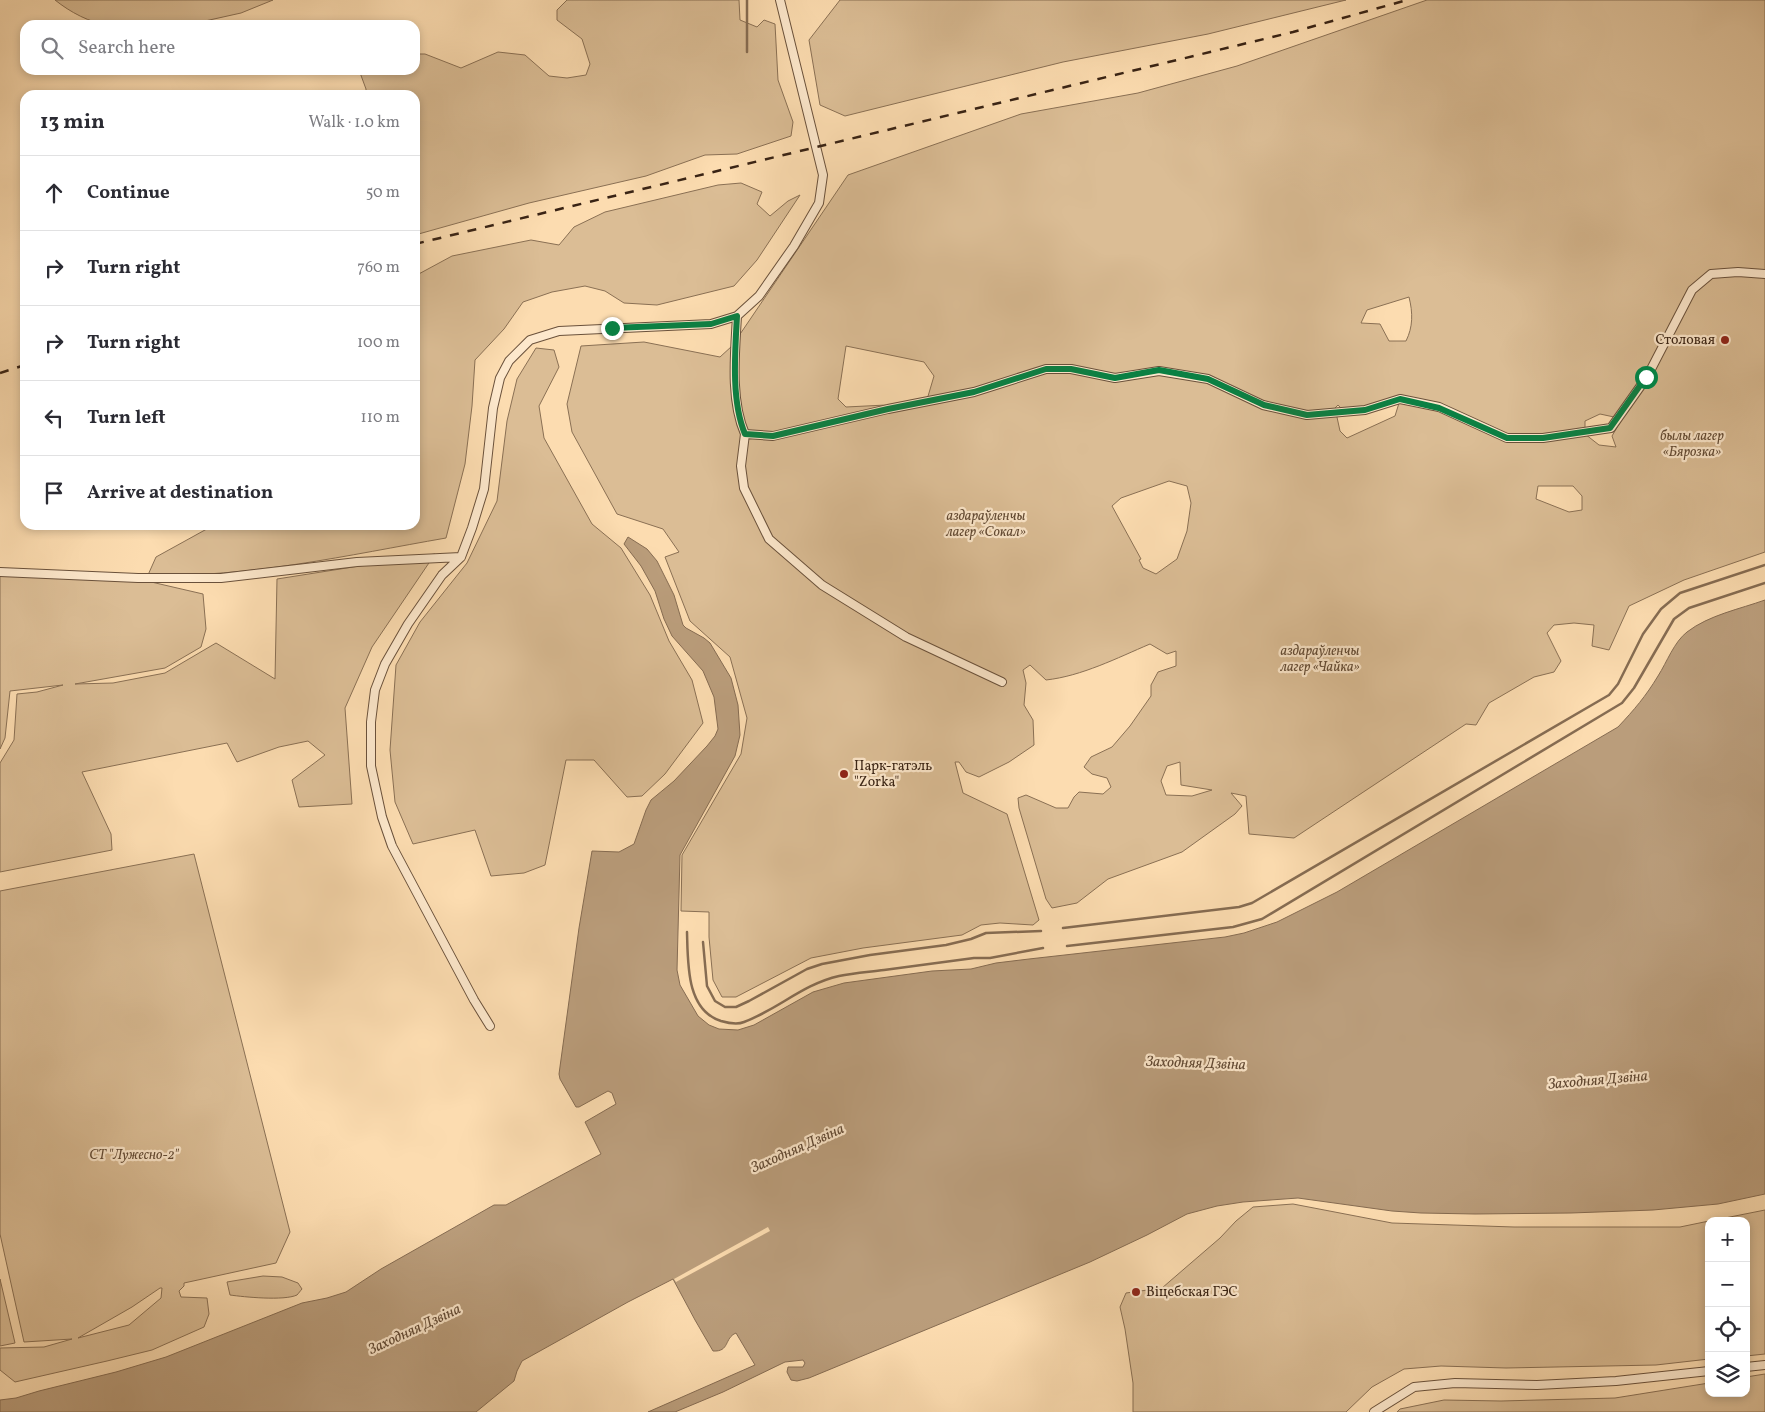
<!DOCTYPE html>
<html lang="en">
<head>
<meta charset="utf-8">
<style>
	:root { --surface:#fff; --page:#f7f7f7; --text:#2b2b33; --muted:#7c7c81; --line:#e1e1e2 }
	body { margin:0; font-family:Vollkorn,serif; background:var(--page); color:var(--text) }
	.controls { position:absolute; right:15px; bottom:15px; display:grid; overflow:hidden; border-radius:10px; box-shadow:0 2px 8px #0003 }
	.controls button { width:45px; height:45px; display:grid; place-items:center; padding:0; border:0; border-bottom:1px solid var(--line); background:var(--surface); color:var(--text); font:25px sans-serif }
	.stop { position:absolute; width:15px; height:15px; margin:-11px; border:4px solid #0b8043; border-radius:50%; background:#fff }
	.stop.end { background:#0b8043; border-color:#fff; box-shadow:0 1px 5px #0008 }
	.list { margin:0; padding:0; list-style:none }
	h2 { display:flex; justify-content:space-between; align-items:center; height:65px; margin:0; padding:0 20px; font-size:21px }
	h2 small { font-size:16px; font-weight:400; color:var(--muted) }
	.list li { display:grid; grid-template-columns:32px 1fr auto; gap:15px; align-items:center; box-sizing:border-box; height:75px; padding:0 20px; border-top:1px solid var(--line) }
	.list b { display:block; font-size:19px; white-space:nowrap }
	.list em { font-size:16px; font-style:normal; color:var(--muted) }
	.icon { flex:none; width:28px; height:28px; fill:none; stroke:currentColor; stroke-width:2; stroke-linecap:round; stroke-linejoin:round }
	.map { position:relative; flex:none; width:1765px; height:1412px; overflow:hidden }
	.search { position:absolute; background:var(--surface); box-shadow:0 2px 8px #0003; left:20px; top:20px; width:400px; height:55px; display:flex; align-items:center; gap:12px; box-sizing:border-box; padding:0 18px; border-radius:15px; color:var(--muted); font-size:19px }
	.panel { position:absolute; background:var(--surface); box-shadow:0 2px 8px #0003; left:20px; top:90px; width:400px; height:440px; border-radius:15px }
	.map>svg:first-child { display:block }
</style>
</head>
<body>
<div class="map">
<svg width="1765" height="1412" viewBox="0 0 1765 1412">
	<rect width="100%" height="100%" fill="#fcdcb0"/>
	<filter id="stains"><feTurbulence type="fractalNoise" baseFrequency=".004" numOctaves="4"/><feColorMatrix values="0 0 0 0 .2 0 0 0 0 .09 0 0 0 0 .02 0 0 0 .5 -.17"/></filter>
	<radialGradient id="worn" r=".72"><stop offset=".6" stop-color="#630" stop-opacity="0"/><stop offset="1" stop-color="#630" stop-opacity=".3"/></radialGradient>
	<path fill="#dbbd95" stroke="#8a7054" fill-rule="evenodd" d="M55,0H273L241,13L187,25H109C90,23 70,12 55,0Z
		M567,0H739L740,20L757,27L764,20L775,24L778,80L793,122L791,136L737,154L705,155L646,176L529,203L415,235V95H366V89L359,70H415V54H425L461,68L498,52L525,55L549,76L567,78L586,75L590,64L582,39L557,20V10Z
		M840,0H1346L1208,34L1063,62L845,116L820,105L809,40Z
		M1427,0H1765V552L1684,580L1629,606L1609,650L1592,646L1594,625L1574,623L1554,625L1547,633L1561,661L1554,672L1534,677L1489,703L1476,725L1466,724L1294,838L1249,834L1246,796L1231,793L1242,806L1235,814L1182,852L1108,879L1077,903L1052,908L1046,899L1019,808L1018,798L1026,795L1056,808H1068L1074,797L1079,792L1103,794L1111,787L1107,778L1092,774L1084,767L1091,757L1112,747L1130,726L1151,696V685L1158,672L1176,666V651L1167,654L1150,644C1117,658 1082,676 1046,680L1030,665L1023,670L1026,683L1024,705L1033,720L1034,745L1009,762L979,777L966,772L959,762H955L963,793L1007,814L1039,920L1033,925L1000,923L981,925L962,935L863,948L811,958L736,997H722L713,980L709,937V912L681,911L682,855L741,754L747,718L730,657L690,621L665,557L679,552L663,529L617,514L572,432L567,404L581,346L644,342L720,357L732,346L848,175L1021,114L1138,93L1237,66ZM1409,297C1413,313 1413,327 1406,341H1389L1380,324L1361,323L1367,310ZM846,346L924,362L934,376L926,403L846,407L838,399ZM1399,403L1395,416L1347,438L1340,431L1335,408L1338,405L1347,414ZM1600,414L1614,417L1619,424L1612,436L1616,447L1599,445L1585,434V421ZM1169,481L1187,486L1191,503L1187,531L1177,559L1156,574L1143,568L1139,560L1141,559L1112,506L1121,498ZM1538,486H1573L1582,496V510L1569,512L1536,499ZM1180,762L1181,785L1212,790L1192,796L1166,795L1161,781L1167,766Z
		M741,183L762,192L757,204L770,216L788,201L800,195L757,260L734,286L657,305L624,303L605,291L585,286L552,292L523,302L504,329L475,360L472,406L465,464L446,538C348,555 249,578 148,575L156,557L214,525H415V276L452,256L531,240L559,245L574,227L605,212L718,185Z
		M536,348L554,350L559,367L539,406L544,438L592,524L621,548L650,595L669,641L692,680L703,723L665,774L642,796L627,797L594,760H566L545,865L524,873L491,876L475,830L413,844L395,802L390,750L396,665L420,622L467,563L497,501L507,421L517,379Z
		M435,554L372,647L345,708L352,804L299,807L292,780L325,755L308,741L279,747L237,762L227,743L82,772L111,834L112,850L0,872V763L14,740L17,694L37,692L63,685L10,691L5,738L0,749V569L134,578L203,594L206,629L201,647L165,668L75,684L113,683L165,673L216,643L275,679L277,579Z
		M194,854L290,1232L276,1263L184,1283V1286L179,1291L181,1297L207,1298L209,1314L204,1327L152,1350L107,1361L15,1382L0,1370V1348L44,1347L72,1339L24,1342L0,1234V891ZM160,1288H162L161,1298L129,1325L78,1338L132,1307Z
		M1293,1204L1392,1223L1514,1227H1680L1709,1221V1359L1656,1365L1506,1368L1441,1366L1404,1369L1372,1387L1346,1412H1133V1383L1125,1329L1120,1307L1126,1293L1162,1288L1220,1238L1236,1221L1253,1207Z
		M1765,1210V1354L1746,1356V1221H1710Z
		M263,1276L282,1277L298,1283L302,1289C301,1290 298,1294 297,1295C284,1301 244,1297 230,1295L227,1282Z
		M0,1279L15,1343L0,1346Z
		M1765,1374V1412H1397L1400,1409L1444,1400L1501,1401L1615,1398L1709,1383V1393H1746V1377Z"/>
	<path fill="#ba9d7b" stroke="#866c52" d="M628,537L647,549L657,561L674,595L683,625L686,628L704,638L710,643L731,678L738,705L740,735L735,756L680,855L677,970L680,985L698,1016L709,1025L719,1029L738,1030L754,1025L813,992L844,983L932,971L971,969L996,963L1029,959L1225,937L1244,933L1277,922L1337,892L1618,727C1634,710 1646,696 1658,676C1667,662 1674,642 1687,632C1709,615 1740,609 1765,600V1194L1718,1204L1653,1210L1571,1213L1475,1214L1421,1213L1392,1211L1298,1198L1243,1202L1217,1206L1187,1214L1147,1235L1090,1262L809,1378L797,1381L791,1380L787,1372L788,1367H803L805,1363L803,1360L785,1362L723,1392L675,1412H648L755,1365L736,1333C724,1338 730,1352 713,1351L695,1320L673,1279L628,1302L522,1361L517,1371L514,1381L476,1412H0V1400L16,1398L39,1391L116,1372L166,1357L302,1303L327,1298L346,1292L381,1269L494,1205H506L601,1154L585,1122L616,1104L612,1093L608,1091L579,1107H576L560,1079L559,1074L579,928L592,851L619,852L634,844L646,810L651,800L674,781L707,746L715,736L718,729L714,697L703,671L672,636L664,619L655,591L641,566L624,544Z"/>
	<path fill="#fcdcb0" d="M768,1227L770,1231L676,1282L674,1279Z"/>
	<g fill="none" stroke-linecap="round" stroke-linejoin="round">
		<path stroke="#866c52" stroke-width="2.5" d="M747,52V0
			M1063,928L1239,907L1252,903L1609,695L1618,684L1643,634L1661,609L1680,593L1765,565
			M687,932C688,963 686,1010 721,1021C728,1023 737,1025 744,1022C777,1010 803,984 839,976C854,973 869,972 884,970C914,966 944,962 974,958H990L1043,948
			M703,942L707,986L715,1001L725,1007H736L749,1001L807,969L822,964L870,955L946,945L971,939L986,933L1041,931
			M1067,946L1233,927L1262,919L1622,703L1634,688L1674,619L1689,608L1765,583"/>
		<g stroke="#6a513b" stroke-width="10">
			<path id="minor" d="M737,316C735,353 730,400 745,434L773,436L888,409L974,392L1046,369H1071L1115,378L1159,371L1208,379L1263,405L1307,415L1365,410L1400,399L1439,407L1507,438H1543L1611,428L1647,377L1692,290L1711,274L1738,272L1765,274
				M745,434L741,466L744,488L769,539L822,585L906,637L1002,682
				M0,572L138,578H221L357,562L461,557
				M490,1026L474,1000L392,846L382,817L371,766V722L375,690L385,664L408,624L442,575L461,557L472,528L484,489L493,408L500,378L509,361L530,340L559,331L711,324L737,316L759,296L794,246L819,203L823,175L780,0
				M1746,1367L1765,1365
				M1374,1412L1414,1387L1455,1383L1537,1385L1616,1381L1709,1371"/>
		</g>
		<use href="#minor" stroke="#fde8cc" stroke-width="8"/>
		<path stroke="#392314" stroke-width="2.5" stroke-dasharray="9 9" stroke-linecap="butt" d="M415,244L1293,32L1407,0
			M0,373L25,365"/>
	</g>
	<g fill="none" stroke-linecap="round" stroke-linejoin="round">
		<path stroke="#0b8043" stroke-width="6" d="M612,328L711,324L737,316C735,352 731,401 745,434L773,436L888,409L974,392L1046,369H1071L1115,378L1159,370L1208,379L1264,405L1307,415L1365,410L1400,399L1439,408L1507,438H1543L1610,428L1646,377"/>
	</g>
	<g fill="#8f2418" stroke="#fde8cc" stroke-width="2">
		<circle cx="1725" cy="340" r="5"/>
		<circle cx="844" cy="774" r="5"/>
		<circle cx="1136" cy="1292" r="5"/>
	</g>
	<g text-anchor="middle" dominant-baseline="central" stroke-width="4.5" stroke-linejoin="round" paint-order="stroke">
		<g font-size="14" fill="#392314" stroke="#fde8cc" text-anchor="start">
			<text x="1715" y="340" text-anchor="end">Столовая</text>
			<text x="854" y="766">Парк-гатэль<tspan x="854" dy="16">"Zorka"</tspan></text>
			<text x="1146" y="1292">Віцебская ГЭС</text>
		</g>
		<g font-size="14" font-style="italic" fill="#624a34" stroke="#fde8cc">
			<text x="1692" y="436">былы лагер<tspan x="1692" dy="16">«Бярозка»</tspan></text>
			<text x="986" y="516">аздараўленчы<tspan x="986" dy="16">лагер «Сокал»</tspan></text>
			<text x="1320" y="651">аздараўленчы<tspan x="1320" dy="16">лагер «Чайка»</tspan></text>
			<text x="134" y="1155">СТ "Лужесно-2"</text>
		</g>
		<g font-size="15" font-style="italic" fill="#604833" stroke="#fde8cc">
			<text transform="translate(1196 1064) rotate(2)">Заходняя Дзвіна</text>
			<text transform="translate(1598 1081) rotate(-5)">Заходняя Дзвіна</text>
			<text transform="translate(798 1149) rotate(-24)">Заходняя Дзвіна</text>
			<text transform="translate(415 1330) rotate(-25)">Заходняя Дзвіна</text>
		</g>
	</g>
	<rect width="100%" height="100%" filter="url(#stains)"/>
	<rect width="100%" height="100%" fill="url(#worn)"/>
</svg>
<div class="controls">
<button>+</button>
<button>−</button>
<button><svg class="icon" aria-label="locate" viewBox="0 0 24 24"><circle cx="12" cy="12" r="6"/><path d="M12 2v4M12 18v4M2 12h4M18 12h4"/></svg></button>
<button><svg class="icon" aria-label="layers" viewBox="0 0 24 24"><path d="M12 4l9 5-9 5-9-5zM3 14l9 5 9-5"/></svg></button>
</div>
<div class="stop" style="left:1646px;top:377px"></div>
<div class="stop end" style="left:612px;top:328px"></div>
<div class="search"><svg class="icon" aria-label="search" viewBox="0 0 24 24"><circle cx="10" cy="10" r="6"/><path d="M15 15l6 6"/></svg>Search here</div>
<section class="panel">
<h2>13 min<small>Walk · 1.0 km</small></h2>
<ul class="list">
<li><svg class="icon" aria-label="ahead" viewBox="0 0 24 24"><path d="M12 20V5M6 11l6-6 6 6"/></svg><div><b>Continue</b></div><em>50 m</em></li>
<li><svg class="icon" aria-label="right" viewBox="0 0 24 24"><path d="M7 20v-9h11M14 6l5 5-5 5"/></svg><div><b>Turn right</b></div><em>760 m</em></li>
<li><svg class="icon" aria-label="right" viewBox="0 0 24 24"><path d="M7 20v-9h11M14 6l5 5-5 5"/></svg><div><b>Turn right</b></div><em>100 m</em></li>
<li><svg class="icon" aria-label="left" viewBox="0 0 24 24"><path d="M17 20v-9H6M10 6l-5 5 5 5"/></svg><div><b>Turn left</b></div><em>110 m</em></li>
<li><svg class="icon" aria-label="arrive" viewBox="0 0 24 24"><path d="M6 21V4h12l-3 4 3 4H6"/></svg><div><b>Arrive at destination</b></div></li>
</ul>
</section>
</div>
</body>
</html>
